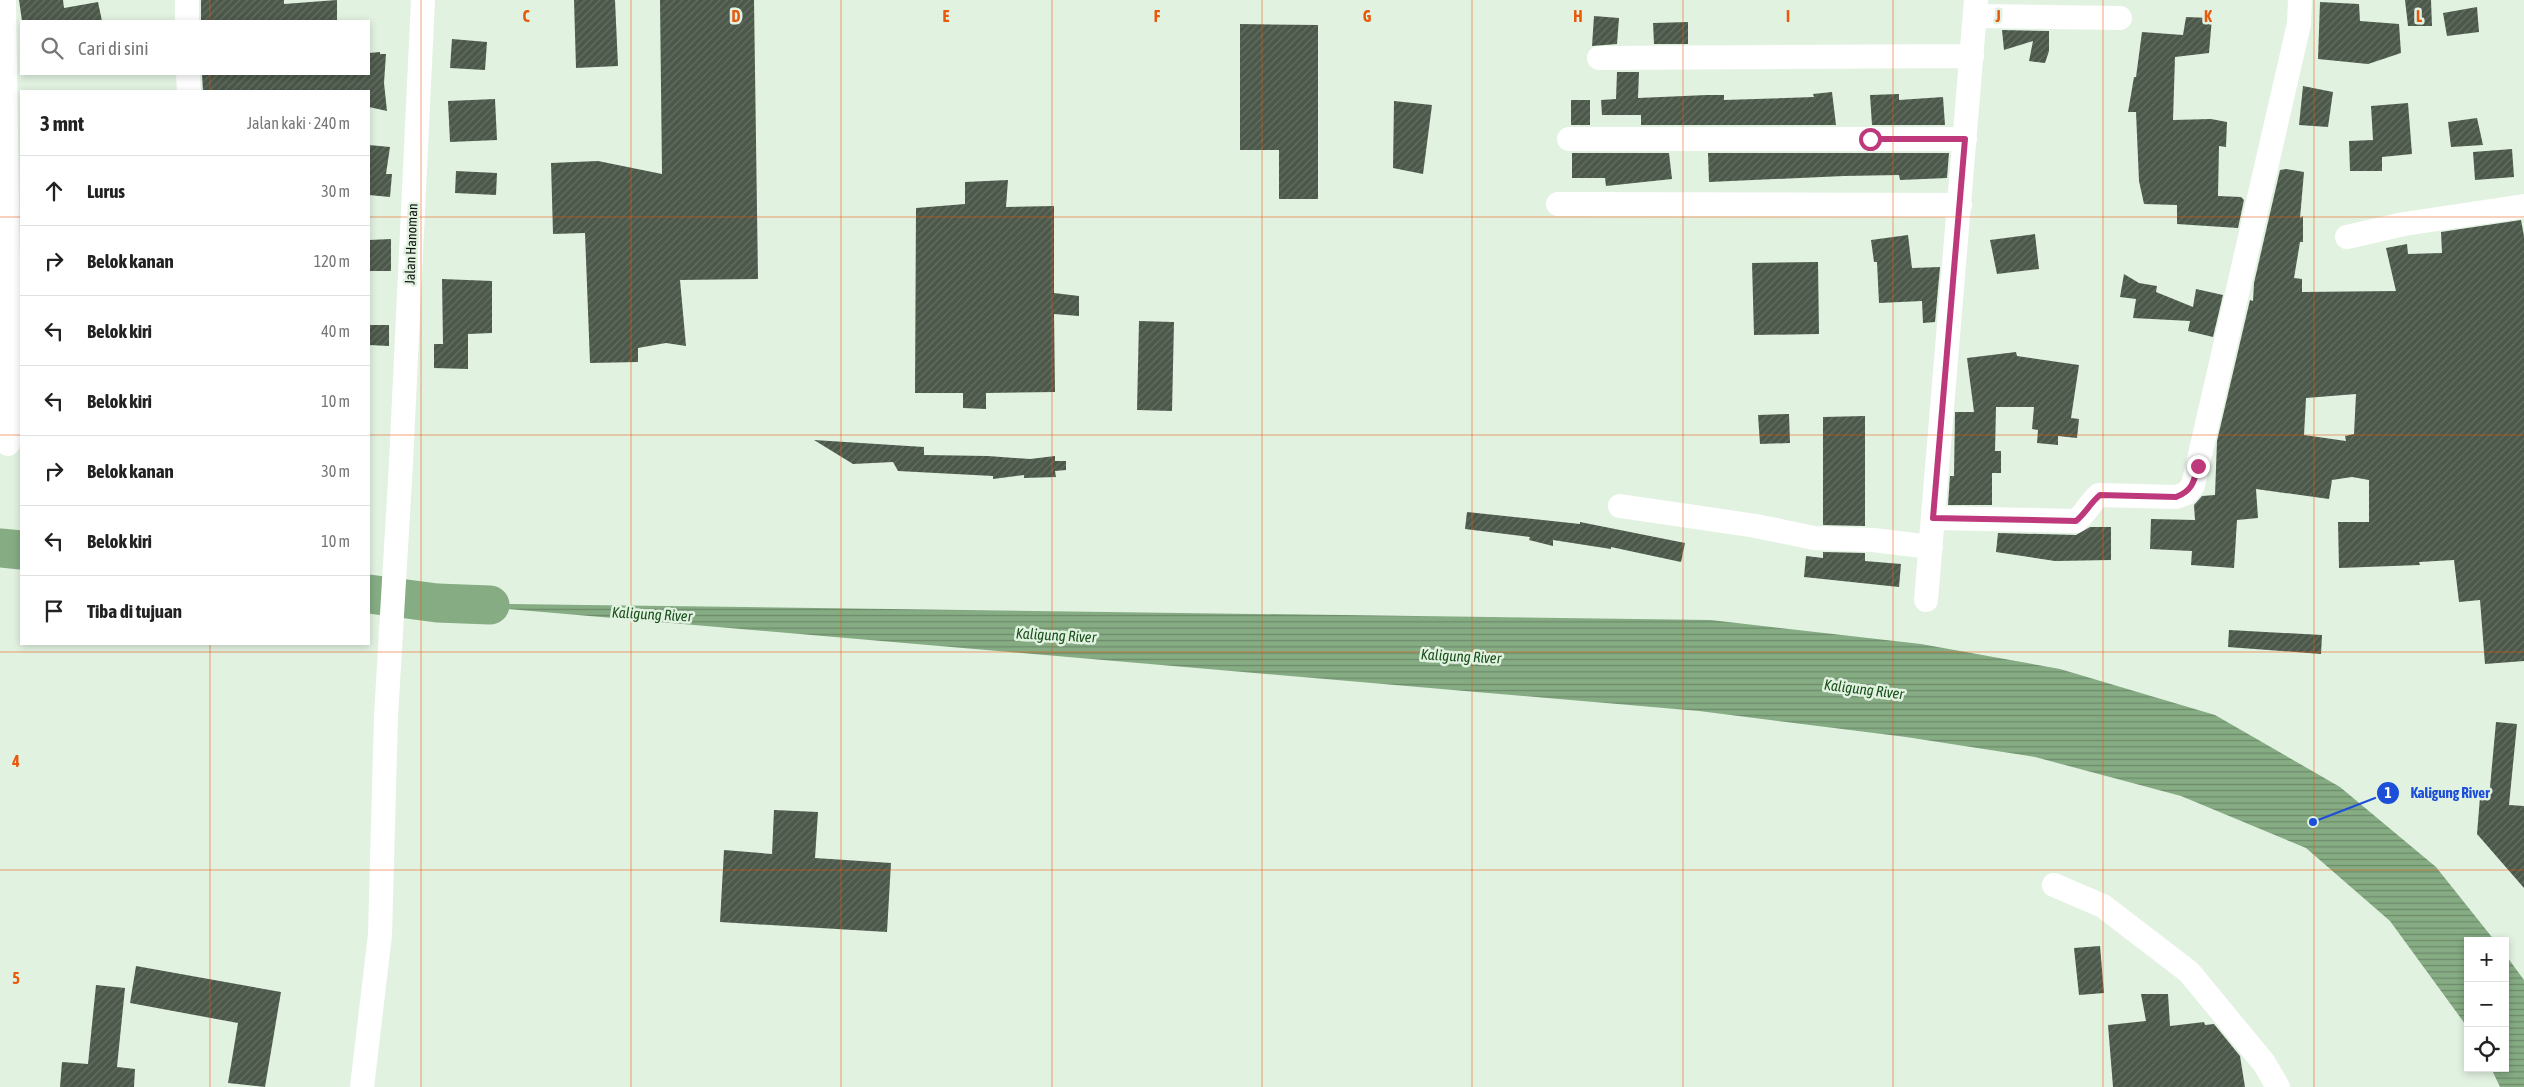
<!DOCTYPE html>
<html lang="id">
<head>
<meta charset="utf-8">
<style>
	:root { --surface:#fff; --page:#f6f6f6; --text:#222; --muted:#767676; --line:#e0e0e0 }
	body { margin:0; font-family:"Asap Condensed",sans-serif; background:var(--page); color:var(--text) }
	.controls { position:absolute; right:15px; bottom:15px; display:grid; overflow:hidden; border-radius:0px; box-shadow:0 2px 8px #0003 }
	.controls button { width:45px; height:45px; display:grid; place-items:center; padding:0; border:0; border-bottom:1px solid var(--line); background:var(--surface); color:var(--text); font:25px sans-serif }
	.stop { position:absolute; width:15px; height:15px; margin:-11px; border:4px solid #be397b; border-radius:50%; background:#fff }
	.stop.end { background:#be397b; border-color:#fff; box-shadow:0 1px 5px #0008 }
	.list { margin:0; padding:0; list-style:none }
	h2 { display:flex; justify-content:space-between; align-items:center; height:65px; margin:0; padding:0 20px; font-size:21px }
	h2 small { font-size:16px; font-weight:400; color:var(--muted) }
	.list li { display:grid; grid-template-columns:32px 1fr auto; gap:15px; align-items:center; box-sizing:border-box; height:70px; padding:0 20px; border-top:1px solid var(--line) }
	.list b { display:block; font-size:19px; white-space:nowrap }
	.list em { font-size:16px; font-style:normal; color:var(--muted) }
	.icon { flex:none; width:28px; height:28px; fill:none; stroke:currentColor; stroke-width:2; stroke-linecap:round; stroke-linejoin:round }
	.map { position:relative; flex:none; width:2524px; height:1087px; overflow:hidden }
	.search { position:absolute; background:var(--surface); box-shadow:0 2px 8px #0003; left:20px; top:20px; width:350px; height:55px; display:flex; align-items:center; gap:12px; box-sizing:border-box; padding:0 18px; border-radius:0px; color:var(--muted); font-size:19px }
	.panel { position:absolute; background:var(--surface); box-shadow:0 2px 8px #0003; left:20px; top:90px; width:350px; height:555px; border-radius:0px }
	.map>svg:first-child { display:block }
</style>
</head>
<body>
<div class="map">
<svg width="2524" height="1087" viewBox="0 0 2524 1087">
	<defs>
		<pattern id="water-rules" width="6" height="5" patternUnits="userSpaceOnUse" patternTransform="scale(1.25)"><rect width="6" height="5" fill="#86ac84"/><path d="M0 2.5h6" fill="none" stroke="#6c8b6a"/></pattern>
		<pattern id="building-hatch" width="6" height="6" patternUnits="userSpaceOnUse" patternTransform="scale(1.25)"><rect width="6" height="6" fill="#4b584a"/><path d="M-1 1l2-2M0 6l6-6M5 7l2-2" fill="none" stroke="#667065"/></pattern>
	</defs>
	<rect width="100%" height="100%" fill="#e2f2e1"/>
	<path fill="url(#water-rules)" d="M437,603L1711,620L1921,644L2060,669L2215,715L2340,787L2436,867L2495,941H2468V1028L2390,921L2306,848L2181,796L2035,757L1906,737L1699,711Z
		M2505,954L2524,980V1087H2500L2491,1068H2505Z"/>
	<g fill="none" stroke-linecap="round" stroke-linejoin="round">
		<path stroke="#86ac84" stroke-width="39" d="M0,548L21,550
			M369,594L437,603L490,605"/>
	</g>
	<path fill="url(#building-hatch)" fill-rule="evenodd" d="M19,0H63L64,8L98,2L102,21H22Z
		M201,0H284V4L337,0V21H201Z
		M574,0H615L618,66L576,68Z
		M660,0H754L758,279L680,280L686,346L666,343L638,348V362L590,363L585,233L553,234L551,163L598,161L662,174Z
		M2405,0H2431L2432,26H2408Z
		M2320,2L2359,4L2360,21L2399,24L2401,53L2368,64L2318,59Z
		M2477,7L2479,32L2447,36L2443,13Z
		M1594,16L1619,18L1617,44L1592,46Z
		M2186,17L2212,18L2209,53L2175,57L2173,120L2211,119L2227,122L2226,147L2219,146L2218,196L2241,197L2244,200L2238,228L2177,224V205L2144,204L2139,181L2136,112H2128L2134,77H2136L2142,32L2183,35Z
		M1688,22V44H1654L1653,23Z
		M1240,24L1318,25V199H1279V150H1240Z
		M2002,30L2049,31V51L2045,63L2029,61L2033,41L2004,50Z
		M452,39L487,42L485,70L450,68Z
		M380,52V54H386L384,83L387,111L369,107V91H203L202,74H369V53Z
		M1617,72H1639L1638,98L1707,95H1724V100L1814,97L1813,94L1832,92L1836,125H1641V115H1602L1601,100L1616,99Z
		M2303,86L2333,92L2328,127L2299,125Z
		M1899,94V100L1943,97L1945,125H1872L1870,95Z
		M495,99L497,140L450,142L448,101Z
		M1571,100H1590V125H1571Z
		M1394,101L1432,105L1423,174L1393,168Z
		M2408,103L2412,154L2382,157V171H2350L2349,141L2373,140L2371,106Z
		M2477,118L2483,145L2451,147L2448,122Z
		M369,145L390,147L386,174H392L390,197L369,195Z
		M2512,149L2514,177L2475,180L2473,152Z
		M1572,153H1669L1672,179L1606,186L1605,178H1572Z
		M1708,153H1949L1947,178L1900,180L1899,175L1844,176L1709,182Z
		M2286,169L2304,172L2300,218L2303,216V242H2300L2294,278L2302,279V292L2396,291L2386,248L2407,244L2408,254L2442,253L2441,232L2521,220L2524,236V661L2485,664L2480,600L2459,602L2454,560L2419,562L2420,565L2339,568L2338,522H2369V480L2352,477L2332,480L2329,499L2256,489L2258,518L2237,520L2234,568L2191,565L2192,551L2150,549L2151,519L2195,520L2194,505L2202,496L2215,495L2217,441L2250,300L2253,301L2254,283L2280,170ZM2356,394L2354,434L2345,436L2346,441L2304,435L2306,398Z
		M456,171L497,173L496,195L455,193Z
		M1008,180L1006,207L1054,206V293L1079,296V316L1054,314L1055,392L986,393V409L963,408V393H915L916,208L965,204V182Z
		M2035,234L2039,269L1997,274L1990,240Z
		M1908,235L1912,268L1940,267L1935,322L1923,323L1922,301L1879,303L1877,262H1874L1871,240Z
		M391,239V271H369V240Z
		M1818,262L1819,334L1754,335L1752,263Z
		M2124,274L2139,283L2157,286L2156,292L2193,307L2196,289L2223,295L2213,337L2188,331L2190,321L2133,318L2136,299L2120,297Z
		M442,279L492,281V333L468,334V369L434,368V344H443Z
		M1139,321L1174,322L1172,411L1137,410Z
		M369,325H389V346L369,345Z
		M2016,352L2017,356L2079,365L2071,418L2079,419L2077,438L2058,436V445L2037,443L2038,430L2032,429L2034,407H1996L1995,451H2001V473H1992V505H1948L1950,476H1954L1955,412H1974L1967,358Z
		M1789,414L1790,443L1760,444L1758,415Z
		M1865,416V526L1823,525V417Z
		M814,440L924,447V455L988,456L1030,459L1055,456V461H1066V470L1055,471L1056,477L1024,478V475L993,479V476L898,471L893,462L853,464Z
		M1467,512L1580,524V522L1685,543L1681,562L1611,547V549L1553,540V546L1529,540L1530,537L1465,529Z
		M2090,527H2111V560L2055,561L1996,552L1998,533L2076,535Z
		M1823,552L1865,553V561L1901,564L1899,587L1804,577L1806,556L1823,558Z
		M2229,630L2322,635L2321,654L2228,647Z
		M2496,722L2517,724L2509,805L2524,806V888L2477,834L2480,797L2489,798Z
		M774,810L818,812L815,858L891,863L887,932L720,922L724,850L772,854Z
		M2100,946L2104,993L2079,995L2074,948Z
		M136,966L281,992L265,1087L228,1083L238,1023L130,1003Z
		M96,985L125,988L117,1067L135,1069L134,1087H60L62,1062L88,1064Z
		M2141,994H2168L2170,1026L2204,1022L2205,1025L2214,1024L2240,1056L2245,1087H2113L2108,1025L2146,1021Z"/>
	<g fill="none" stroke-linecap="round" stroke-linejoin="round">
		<path stroke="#fff" stroke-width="24" d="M4,0L9,334L8,444
			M187,0V21
			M1975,16L2120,18
			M1599,58L1972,56
			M188,74L189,91
			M1569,139H1965
			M1558,204L1960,205
			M2347,237L2404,224L2524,206
			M1620,506L1756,526L1814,538L1873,540L1931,547
			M1933,518L2076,521C2086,513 2090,503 2099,495L2176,497L2187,493L2193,485L2299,24L2300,0
			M1926,600L1976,0
			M2054,885L2103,906L2189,972L2264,1063L2278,1087
			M362,1087L380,935L386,716L401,463L423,0"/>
	</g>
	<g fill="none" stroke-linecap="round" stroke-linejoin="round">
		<path stroke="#be397b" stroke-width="6" d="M1870,139H1965L1933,518L2076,521C2086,513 2090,503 2100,495L2176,497C2192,491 2194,482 2198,466"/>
	</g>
	<path fill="none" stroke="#e8590c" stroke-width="1" stroke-opacity="0.55" d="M210,0V21M421,0V1087M631,0V1087M841,0V1087M1052,0V1087M1262,0V1087M1472,0V1087M1683,0V1087M1893,0V1087M2103,0V1087M2314,0V1087M210,74V91M0,217H21M369,217H2524M0,435H21M369,435H2524M210,644V1087M0,652H2524M0,870H2524"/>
	<g text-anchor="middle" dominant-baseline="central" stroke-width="5" stroke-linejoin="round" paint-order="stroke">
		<g font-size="14" fill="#0b100b" stroke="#e2f2e1">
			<text transform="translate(411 244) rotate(-88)">Jalan Hanoman</text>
		</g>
		<g font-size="15" font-style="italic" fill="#1a501c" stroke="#e2f2e1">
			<text transform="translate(652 614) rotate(3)">Kaligung River</text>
			<text transform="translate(1056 635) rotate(3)">Kaligung River</text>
			<text transform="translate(1461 656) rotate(3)">Kaligung River</text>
			<text transform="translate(1864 689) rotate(7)">Kaligung River</text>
		</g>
	</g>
	<g font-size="16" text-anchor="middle" font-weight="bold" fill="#e8590c" stroke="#e2f2e1" stroke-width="5" stroke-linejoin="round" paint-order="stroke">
		<text x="526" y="22">C</text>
		<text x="736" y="22">D</text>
		<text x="946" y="22">E</text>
		<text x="1157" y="22">F</text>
		<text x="1367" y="22">G</text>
		<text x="1578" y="22">H</text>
		<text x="1788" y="22">I</text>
		<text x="1998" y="22">J</text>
		<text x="2208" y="22">K</text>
		<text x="2419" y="22">L</text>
		<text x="16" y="767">4</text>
		<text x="16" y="984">5</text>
	</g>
	<path fill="none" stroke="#1d4ed8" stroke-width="2" d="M2313 822L2388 793"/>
	<g fill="#1d4ed8" stroke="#e2f2e1" stroke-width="2">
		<circle cx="2313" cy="822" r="5"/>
		<circle cx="2388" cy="793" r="12"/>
	</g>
	<g font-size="15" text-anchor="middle" font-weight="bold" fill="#fff">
		<text x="2388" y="798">1</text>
	</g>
	<g font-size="15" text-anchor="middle" font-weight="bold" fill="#1d4ed8" stroke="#e2f2e1" stroke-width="5" stroke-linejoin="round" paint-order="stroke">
		<text x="2450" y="798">Kaligung River</text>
	</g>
</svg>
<div class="controls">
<button>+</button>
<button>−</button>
<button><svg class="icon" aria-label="locate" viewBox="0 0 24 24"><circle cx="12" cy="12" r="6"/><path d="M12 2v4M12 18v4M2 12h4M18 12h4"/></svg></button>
</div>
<div class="stop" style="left:1870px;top:139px"></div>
<div class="stop end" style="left:2198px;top:466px"></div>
<div class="search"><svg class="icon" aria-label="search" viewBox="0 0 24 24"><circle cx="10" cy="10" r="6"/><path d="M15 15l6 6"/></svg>Cari di sini</div>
<section class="panel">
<h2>3 mnt<small>Jalan kaki · 240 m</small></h2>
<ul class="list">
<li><svg class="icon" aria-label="ahead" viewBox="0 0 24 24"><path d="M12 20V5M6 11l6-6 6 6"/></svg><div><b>Lurus</b></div><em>30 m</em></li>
<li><svg class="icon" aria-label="right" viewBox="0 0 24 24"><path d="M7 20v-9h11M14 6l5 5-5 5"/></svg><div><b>Belok kanan</b></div><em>120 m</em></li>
<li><svg class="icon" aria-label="left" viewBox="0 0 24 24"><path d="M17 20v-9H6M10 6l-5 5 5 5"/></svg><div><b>Belok kiri</b></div><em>40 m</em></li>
<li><svg class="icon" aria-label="left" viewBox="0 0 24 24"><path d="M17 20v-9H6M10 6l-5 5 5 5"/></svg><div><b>Belok kiri</b></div><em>10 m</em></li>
<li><svg class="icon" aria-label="right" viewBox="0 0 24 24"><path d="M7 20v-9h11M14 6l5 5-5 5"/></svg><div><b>Belok kanan</b></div><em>30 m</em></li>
<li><svg class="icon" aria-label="left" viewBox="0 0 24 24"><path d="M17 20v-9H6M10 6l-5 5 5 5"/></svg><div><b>Belok kiri</b></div><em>10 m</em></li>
<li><svg class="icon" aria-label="arrive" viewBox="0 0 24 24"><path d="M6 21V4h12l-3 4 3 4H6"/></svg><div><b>Tiba di tujuan</b></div></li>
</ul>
</section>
</div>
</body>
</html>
